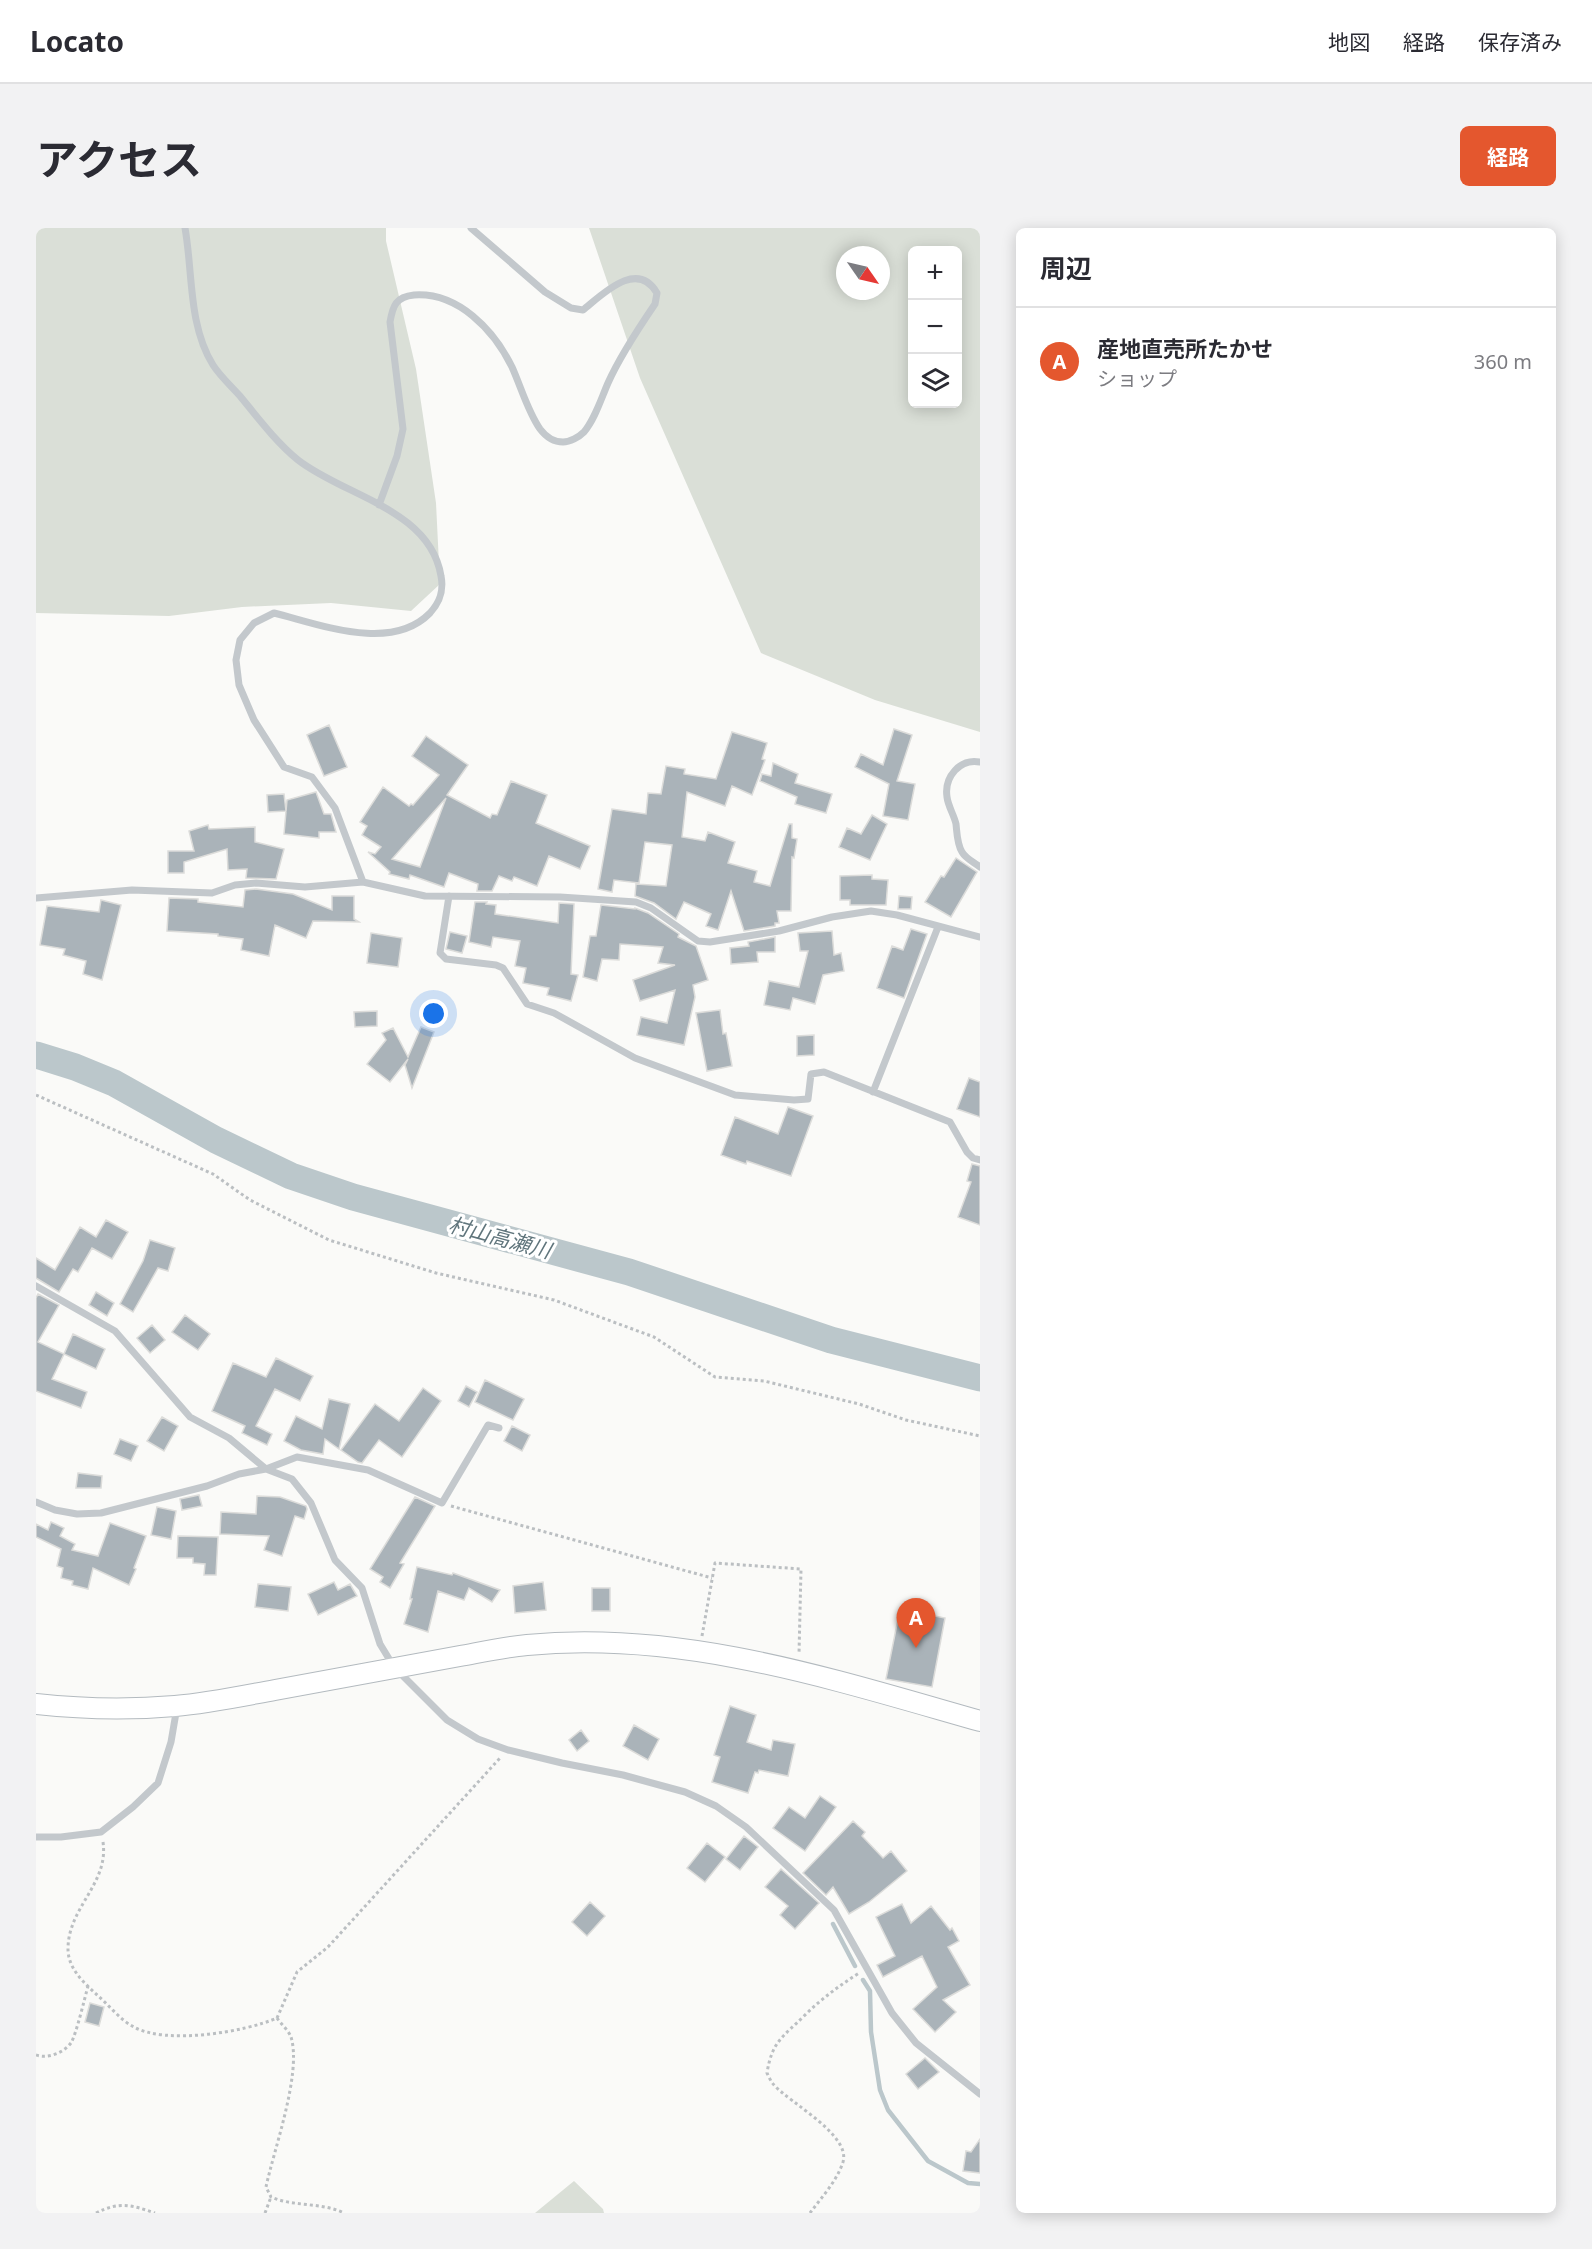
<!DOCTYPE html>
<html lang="ja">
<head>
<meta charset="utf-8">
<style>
	:root { --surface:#fff; --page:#f2f2f3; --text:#2b2b33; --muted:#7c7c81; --line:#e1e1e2; --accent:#e4572e }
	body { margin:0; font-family:"Noto Sans","Noto Sans JP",sans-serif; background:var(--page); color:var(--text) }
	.controls { position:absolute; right:18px; top:18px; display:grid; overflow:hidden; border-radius:9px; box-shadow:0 3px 15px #0003 }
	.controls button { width:54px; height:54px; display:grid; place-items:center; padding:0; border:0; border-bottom:2px solid var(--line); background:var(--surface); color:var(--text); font:30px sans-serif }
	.compass { position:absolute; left:800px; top:18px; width:54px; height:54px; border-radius:50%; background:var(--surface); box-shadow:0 3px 15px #0003; rotate:124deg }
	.you { position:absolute; left:398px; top:786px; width:21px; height:21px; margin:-15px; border:4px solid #fff; border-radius:50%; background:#1a73e8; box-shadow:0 0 0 9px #1a73e833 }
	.badge { display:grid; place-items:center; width:39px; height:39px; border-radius:50%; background:var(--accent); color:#fff; font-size:20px; font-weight:700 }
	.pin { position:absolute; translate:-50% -50px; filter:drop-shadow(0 2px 3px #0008) }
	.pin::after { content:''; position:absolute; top:32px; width:21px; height:18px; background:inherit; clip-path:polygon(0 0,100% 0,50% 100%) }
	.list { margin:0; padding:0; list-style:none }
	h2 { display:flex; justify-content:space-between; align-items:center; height:78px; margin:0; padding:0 24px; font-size:26px }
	h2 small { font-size:20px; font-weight:400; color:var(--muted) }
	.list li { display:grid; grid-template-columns:39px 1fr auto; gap:18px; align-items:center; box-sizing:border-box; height:108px; padding:0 24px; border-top:2px solid var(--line) }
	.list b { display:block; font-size:22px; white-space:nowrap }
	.list p { margin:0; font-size:20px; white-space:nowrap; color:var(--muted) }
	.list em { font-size:20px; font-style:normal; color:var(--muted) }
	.icon { flex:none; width:33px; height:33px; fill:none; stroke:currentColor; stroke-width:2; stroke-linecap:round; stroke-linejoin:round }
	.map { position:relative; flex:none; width:944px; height:1985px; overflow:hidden; border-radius:9px }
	header { display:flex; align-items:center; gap:36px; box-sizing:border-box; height:84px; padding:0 30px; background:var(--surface); border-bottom:2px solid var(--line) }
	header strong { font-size:28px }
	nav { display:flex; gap:33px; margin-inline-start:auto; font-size:21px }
	.intro { display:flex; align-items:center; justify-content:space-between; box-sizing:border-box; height:144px; padding:0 36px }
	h1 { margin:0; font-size:42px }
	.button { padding:15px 27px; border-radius:9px; background:var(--accent); color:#fff; font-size:21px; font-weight:700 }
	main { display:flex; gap:36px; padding:0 36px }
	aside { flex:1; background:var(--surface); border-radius:9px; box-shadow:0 3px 15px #0003 }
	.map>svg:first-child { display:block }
</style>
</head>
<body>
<header>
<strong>Locato</strong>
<nav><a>地図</a><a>経路</a><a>保存済み</a></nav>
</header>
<div class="intro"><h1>アクセス</h1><a class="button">経路</a></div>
<main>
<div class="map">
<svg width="944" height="1985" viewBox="0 0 944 1985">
	<rect width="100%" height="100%" fill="#fafaf8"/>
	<path fill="#dadfd7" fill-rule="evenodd" d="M0,0H350V13L380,141L400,275L404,356L375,383L295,375L206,379L133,388L0,385Z
		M553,0H944V504L839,472L725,425L604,150ZM876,22H921V176H876ZM809,27H845V63H809Z
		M538,1953L567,1981L568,1985H499Z"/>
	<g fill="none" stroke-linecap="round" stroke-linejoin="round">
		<path stroke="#bbc7cb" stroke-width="4.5" d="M797,1696L819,1738
			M827,1752L834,1763L835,1804L844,1862L852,1882L892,1933L932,1955L944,1956"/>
		<path stroke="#bbc7cb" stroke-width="27" d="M0,827L39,839L78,855L180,912L255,948L317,969L593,1044L795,1112L944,1150"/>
	</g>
	<path fill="#aab3b9" stroke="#dcdcda" stroke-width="1.5" fill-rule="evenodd" d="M293,497L311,539L288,548L271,507Z
		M858,501L876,507L861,553L879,556L872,592L847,588L853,556L819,539L825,526L847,537Z
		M696,504L731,515L726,531L729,532L716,567L696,558L689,578L651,564L646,609L669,613L672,604L699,614L692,635L721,643L718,654L734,658L753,596H756V610L761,611L758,630L756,629L755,683H741L743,695H739V698L708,703L695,663L682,702L670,698L675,686L648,674L640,691L618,675L599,668L600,656L630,658L636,617L609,614L603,655L578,652L576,664L562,661L576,581L610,586L612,565L625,566L630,538L649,541L648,546L680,551Z
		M390,508L432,537L411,567L454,590L456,586L461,587L475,553L511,567L500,595L554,618L544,641L513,628L501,658L478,649L476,653L463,648L456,663H441L442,656L413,645L408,659L374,647L373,651L353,646L354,644L332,624L339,626L345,619L326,607L331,598L324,594L347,559L373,578L375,576L377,577L403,547L376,528ZM410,570L384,639L356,631Z
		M737,535L762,546L759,555L796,566L790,585L759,576L761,569L724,553L726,546L735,548Z
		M280,564L288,586H295L300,604H283V610L248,606L251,572Z
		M248,566L250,583L232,584L231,567Z
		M836,587L851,596L834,632L803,619L811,600L825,606Z
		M172,597L173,601L219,599V614L248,621L240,651L210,650L211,641L192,642L191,621L148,634V645H132V623H158L153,603Z
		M920,630L941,644L915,689L889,674L905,648L908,649Z
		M836,647V651L852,652L850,677H814V672H804V648Z
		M220,661L257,666L296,682V668H318V691L323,694L277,693L270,710L239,697L233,728L205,722L207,711L182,708V706L131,703L133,670L162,671V674L207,679L209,662Z
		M863,668L876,669L875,681H862Z
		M65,672L85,677L66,752L47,746L50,733L27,727L29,721L4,717L11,678L63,684Z
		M439,674H451L450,676L460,677L459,686L522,695L523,675L538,676L535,746L542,747L535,773L511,767L513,760L487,755L490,740L479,738L484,713L457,709L455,719L433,714Z
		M565,677L599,681V680L612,685L643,706L642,709L660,718L672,752L657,757L659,769L648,817L601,807L605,789L631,795L639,762L604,773L597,752L639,737L622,735L627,719L584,716L583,732L566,731L561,753L547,749L554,708H560Z
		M875,701L891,706L868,770L841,760L856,718L867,722Z
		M796,703L798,727L805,725L808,743L787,747L779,776L757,770L754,782L728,777L733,753L763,759L772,723H764L762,705Z
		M414,704L431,708L426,725L410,721Z
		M335,705L366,710L362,739L331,735Z
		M739,709V724H721L722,734L695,736L694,720L713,718L712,714Z
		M684,782L687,806L690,805L696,838L671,843L660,785Z
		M341,783V798L319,799L318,784Z
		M385,799L398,804L376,860L369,837L372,831L354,854L331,836L350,812L346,805L357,800L372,829Z
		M778,807V827L761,828V808Z
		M933,850L944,854V889L921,881Z
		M752,879L777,888L755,948L711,933L710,936L685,927L699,889L742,906Z
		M936,936L944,938V997L922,989L935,954L931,953Z
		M70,992L92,1004L76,1031L56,1020L42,1044L37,1041L23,1064L0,1050V1030L19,1042L44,999L60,1009Z
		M114,1012L139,1020L132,1043L122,1040L97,1084L84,1076L107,1033Z
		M60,1064L78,1075L71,1088L53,1077Z
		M2,1066L23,1077L2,1114L28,1126L16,1151L51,1164L45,1180L0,1163V1070Z
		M149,1087L174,1106L162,1122L136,1104Z
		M116,1097L129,1112L114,1125L101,1110Z
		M37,1106L69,1121L60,1141L28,1126Z
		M240,1130L277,1148L264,1173L239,1161L220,1198L236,1206L231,1217L206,1205L209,1198L176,1183L197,1135L230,1149Z
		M449,1152L488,1171L477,1192L439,1174Z
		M430,1158L441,1164L433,1179L422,1173Z
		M387,1160L405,1173L366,1229L343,1212L326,1235L322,1234L305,1222L339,1176L363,1193Z
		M293,1171L314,1176L303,1221L289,1211L287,1226L265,1222L248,1213L260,1188L286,1201Z
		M126,1189L142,1198L128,1223L111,1213Z
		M476,1198L494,1207L486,1223L468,1213Z
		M84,1211L102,1218L95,1233L78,1226Z
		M42,1245L66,1248L65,1260H40Z
		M163,1267L166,1278L146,1282L144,1271Z
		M221,1268L244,1269L270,1278L271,1281L268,1291L259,1288L246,1328L228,1322L233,1308L184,1306L185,1284L220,1286Z
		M379,1269L399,1278L364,1335L368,1336L354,1360L344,1354L347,1349L334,1341Z
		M121,1279L140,1283L135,1311L115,1307Z
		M15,1294L28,1300L24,1308L39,1316L36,1322L62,1328L74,1295L110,1308L98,1340L100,1341L93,1357L57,1340L52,1361L36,1357L37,1353L25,1350L27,1340L21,1338L25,1321L0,1309V1296L12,1302Z
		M142,1308L182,1309L180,1347H168L169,1336L157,1335V1330H141Z
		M381,1339L416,1347L417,1345L464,1362L456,1374L433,1360L428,1372L402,1363L392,1404L368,1396L376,1371H374Z
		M298,1354L302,1362L314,1356L321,1368L282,1387L272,1366Z
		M507,1354L510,1382L479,1385L477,1358Z
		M222,1356L255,1359L252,1383L219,1379Z
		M556,1360H574V1383H556Z
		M864,1381L909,1390L896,1459L850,1451Z
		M694,1478L720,1487L711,1514L735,1522L737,1512L759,1516L752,1548L723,1542L722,1545L719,1544L712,1565L676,1554L684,1529L678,1527Z
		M598,1497L623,1511L612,1532L587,1518Z
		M545,1502L553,1513L541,1523L533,1512Z
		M784,1568L800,1579L769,1623L737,1600L753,1579L769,1590Z
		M817,1593L829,1604L826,1608L847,1630L855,1623L871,1643L833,1674L813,1686L797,1659L790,1667L767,1645Z
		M708,1608L722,1619L704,1642L690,1631Z
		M671,1615L689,1629L669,1654L651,1640Z
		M745,1641L783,1675L759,1701L744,1687L752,1678L729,1659Z
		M554,1674L569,1688L551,1708L536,1694Z
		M866,1676L875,1695L895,1678L914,1702L916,1700L923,1713L912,1719L934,1757L907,1772L920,1784L899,1804L877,1781L901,1759L886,1728L847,1749L841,1737L859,1728L840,1689Z
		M54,1775L68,1779L63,1798L49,1794Z
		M889,1830L903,1844L882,1861L870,1846Z
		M944,1911V1945L927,1943L930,1923L935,1924Z"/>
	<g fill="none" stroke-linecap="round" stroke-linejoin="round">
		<g stroke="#b3babf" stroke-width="22">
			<path id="secondary" d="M0,1476C46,1481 93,1482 139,1478C173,1475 206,1468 239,1462C301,1451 362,1439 424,1428C446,1424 469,1419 491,1417C646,1402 796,1451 944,1493"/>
		</g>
		<path stroke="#bbbfc2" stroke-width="3" stroke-dasharray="3 3" stroke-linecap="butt" d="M0,867L177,946L214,972L293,1012L400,1045L518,1072L618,1109L679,1149L728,1153L823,1176L870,1192L944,1208
			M415,1278L676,1350
			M666,1408L679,1335L765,1341L763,1426
			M67,1614C73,1656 32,1679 32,1721C32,1740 47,1754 60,1766C72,1776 84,1792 98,1799C130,1817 209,1804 241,1790L261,1744L292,1719L464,1530
			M241,1790C245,1796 253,1803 255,1809C266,1845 238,1921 230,1959L235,1969C258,1979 285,1974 308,1985
			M0,1827C12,1831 27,1825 35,1815C40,1807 49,1769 52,1758
			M60,1985C84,1973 95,1977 119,1985
			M229,1985L235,1969
			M774,1985C785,1970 801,1953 807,1934C815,1907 754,1875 738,1857C735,1854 733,1849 731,1845C736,1813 747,1809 768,1788C785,1771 803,1758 823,1745"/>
		<path stroke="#c3c8cc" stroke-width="7" d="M149,0C157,44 152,97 177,137C184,148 195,158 204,168C222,190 240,214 262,232C308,268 394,281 405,348C408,363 404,374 394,385C355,425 283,396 238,385L218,395L204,412L200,432L203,457L218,492L248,539L276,549L299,580L327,654
			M343,277L361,228L367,201L354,94C357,77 360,69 378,67C422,64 458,102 476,139C485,159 492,184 504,201C510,209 518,214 527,214C534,214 543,209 548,204C559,191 565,171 572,155C584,128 602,101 619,76L621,65C601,31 567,66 547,82L535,80L509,64L435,0
			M944,534C924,530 908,549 911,569C912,578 918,587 920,596C921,605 921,616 926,624C930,631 938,634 944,639
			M413,668L404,725L410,731L460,737L467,740L491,776L518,785L599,830L699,867L758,872L772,871L775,846L788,844L914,894L931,924L937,930L944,932
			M0,670L96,662L176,665L199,657L220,655L269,659L327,654L389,668L524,669L600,674L615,680L662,713L674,714L743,703L796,689L835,683L861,687L944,709
			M837,864L902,699
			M0,1058L79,1103L154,1189L193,1210L230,1241L256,1251L275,1275L299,1332L326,1360L344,1416L358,1439L411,1492L442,1511L472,1522L526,1535L587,1547L649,1564L680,1578L710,1599L798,1682L856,1785L880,1815L944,1866
			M0,1274L19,1282L41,1286L65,1285L171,1258L203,1246L230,1241L261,1229L332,1242L406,1275L452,1197L463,1200
			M0,1609H25L65,1604L97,1579L122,1555L135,1514L141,1479"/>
		<use href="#secondary" stroke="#fff" stroke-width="20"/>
	</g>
	<g text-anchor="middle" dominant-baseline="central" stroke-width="6" stroke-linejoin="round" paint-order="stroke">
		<g font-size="21" font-style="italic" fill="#60757c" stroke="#fff">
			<text transform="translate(464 1009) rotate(15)">村山高瀬川</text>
		</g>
	</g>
</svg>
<div class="controls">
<button>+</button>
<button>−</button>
<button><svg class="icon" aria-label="layers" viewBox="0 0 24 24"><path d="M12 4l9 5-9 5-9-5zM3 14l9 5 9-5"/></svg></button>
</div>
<svg class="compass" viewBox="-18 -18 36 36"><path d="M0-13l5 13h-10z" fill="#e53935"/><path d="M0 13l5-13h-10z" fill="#7c7c81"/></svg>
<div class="you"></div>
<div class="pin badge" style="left:880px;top:1420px">A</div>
</div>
<aside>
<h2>周辺<small></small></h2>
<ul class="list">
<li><span class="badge">A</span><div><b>産地直売所たかせ</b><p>ショップ</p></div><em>360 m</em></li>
</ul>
</aside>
</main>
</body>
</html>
